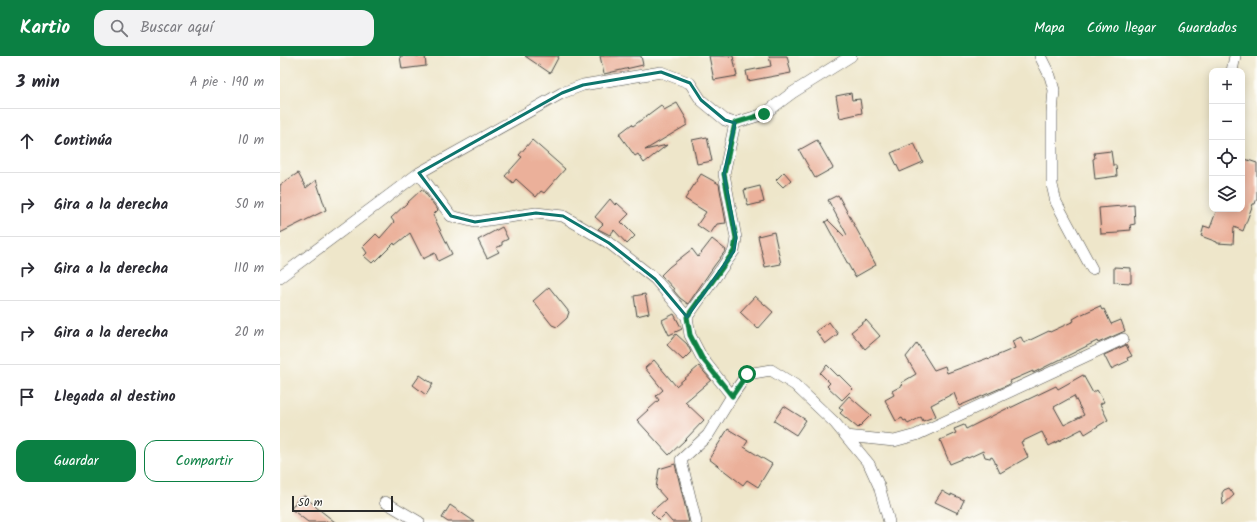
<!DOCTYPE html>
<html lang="es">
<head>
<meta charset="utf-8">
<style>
	:root { --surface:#fff; --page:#f2f2f3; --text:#2b2b33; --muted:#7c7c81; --line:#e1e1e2; --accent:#0b8043 }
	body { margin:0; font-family:Kalam,sans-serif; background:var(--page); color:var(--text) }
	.controls { position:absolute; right:12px; top:12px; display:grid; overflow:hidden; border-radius:8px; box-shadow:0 2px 10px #0003 }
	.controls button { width:36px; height:36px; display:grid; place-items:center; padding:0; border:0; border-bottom:1px solid var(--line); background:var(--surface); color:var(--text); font:20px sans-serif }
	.scale { position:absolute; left:12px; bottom:10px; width:101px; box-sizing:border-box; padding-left:4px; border:2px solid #2b2b2b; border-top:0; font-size:11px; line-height:14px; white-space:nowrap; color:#2b2b2b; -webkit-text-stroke:3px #fdfcf7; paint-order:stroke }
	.stop { position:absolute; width:12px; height:12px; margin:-9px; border:3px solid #0b8043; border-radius:50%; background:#fff }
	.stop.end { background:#0b8043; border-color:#fff; box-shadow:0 1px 4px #0008 }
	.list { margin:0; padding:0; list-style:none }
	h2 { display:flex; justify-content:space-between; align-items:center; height:52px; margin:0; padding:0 16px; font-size:17px }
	h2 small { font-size:13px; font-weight:400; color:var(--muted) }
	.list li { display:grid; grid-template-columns:26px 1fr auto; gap:12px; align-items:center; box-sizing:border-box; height:64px; padding:0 16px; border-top:1px solid var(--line) }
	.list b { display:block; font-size:15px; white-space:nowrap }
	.list em { font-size:13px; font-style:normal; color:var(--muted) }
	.actions { display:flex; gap:8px; padding:12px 16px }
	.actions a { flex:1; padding:9px 0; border:1px solid var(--accent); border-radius:12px; text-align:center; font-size:14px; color:var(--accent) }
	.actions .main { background:var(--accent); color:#fff }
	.icon { flex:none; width:22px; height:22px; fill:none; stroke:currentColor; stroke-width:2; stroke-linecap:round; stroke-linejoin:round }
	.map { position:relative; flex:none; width:977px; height:466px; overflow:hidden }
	header { display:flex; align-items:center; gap:24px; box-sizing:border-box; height:56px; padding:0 20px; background:var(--accent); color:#fff }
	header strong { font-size:19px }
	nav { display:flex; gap:22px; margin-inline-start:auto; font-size:14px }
	.search { width:280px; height:36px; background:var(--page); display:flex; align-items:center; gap:10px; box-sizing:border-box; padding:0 14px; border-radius:12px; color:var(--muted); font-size:15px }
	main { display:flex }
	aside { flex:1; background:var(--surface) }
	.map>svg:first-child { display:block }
</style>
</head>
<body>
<header>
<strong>Kartio</strong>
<div class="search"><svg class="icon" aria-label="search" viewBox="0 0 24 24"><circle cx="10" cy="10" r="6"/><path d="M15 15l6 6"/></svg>Buscar aquí</div>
<nav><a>Mapa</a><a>Cómo llegar</a><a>Guardados</a></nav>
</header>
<main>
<aside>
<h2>3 min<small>A pie · 190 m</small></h2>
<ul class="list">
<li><svg class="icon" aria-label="ahead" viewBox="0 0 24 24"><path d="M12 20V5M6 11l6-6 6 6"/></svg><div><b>Continúa</b></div><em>10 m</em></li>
<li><svg class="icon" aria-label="right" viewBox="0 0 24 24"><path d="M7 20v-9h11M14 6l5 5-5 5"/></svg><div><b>Gira a la derecha</b></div><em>50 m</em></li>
<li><svg class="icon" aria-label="right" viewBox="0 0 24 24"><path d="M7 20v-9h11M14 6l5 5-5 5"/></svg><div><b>Gira a la derecha</b></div><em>110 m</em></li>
<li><svg class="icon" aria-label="right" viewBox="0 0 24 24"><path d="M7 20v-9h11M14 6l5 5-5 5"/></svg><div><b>Gira a la derecha</b></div><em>20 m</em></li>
<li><svg class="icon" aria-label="arrive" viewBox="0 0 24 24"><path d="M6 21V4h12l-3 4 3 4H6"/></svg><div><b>Llegada al destino</b></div></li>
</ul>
<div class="actions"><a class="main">Guardar</a><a>Compartir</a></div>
</aside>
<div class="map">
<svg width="977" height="466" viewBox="0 0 977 466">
	<rect width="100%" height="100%" fill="#fdfcf7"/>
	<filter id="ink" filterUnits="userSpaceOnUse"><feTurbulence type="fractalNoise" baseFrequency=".025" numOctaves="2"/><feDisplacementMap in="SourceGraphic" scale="8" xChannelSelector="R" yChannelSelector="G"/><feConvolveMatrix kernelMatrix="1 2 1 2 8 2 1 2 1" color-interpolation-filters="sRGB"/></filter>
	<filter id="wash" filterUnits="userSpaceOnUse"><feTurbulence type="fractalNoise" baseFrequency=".012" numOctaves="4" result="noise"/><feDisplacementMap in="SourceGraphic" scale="16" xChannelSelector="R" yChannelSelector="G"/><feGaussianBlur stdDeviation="0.9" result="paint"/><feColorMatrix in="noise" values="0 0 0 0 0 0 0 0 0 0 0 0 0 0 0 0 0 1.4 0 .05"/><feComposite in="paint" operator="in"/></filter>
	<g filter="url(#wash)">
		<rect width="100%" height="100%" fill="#eee6ca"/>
		<g id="blocks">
			<path fill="#ebb09a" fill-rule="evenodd" d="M120,0H145L146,10L122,13Z
				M245,0H279L270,17Z
				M320,0H361L363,9L324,18Z
				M429,0H453L457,20L434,24Z
				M489,0H507L511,17L468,25L466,15L491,10Z
				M571,37L572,44L580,43L582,57L560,62L556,40Z
				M397,47L407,64V69L365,94L387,89L364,107L358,98L355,100L339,78L352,68L353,70L381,49L384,54Z
				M427,81L432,105L417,108L412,84Z
				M252,84L285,113L264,137L261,135L256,141L236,123L233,127L225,120L242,101L239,99Z
				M537,84L553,112L535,122L519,94Z
				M634,87L643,106L620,116L611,97Z
				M831,95L833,109H836L837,120L815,123L813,103L815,102L814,97Z
				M962,102L977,107V142L975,148H973L963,175L954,171L953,188L937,187V186L921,180L924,170L930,172L937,153H962Z
				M504,116L511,124L503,131L496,124Z
				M18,117L26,132L36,124L46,154L0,177V129Z
				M421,118L439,128L446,167L437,168L430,178L417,169L426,156L405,143Z
				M480,130L484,146L468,150L464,134Z
				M142,133L158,154L153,159L172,198L158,205L155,197L143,203L130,177L115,189L114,187L96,205L95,204L92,207L84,200L87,197L83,191L96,178L100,182L114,166L111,162Z
				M558,139L596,209L575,221L545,166L548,164L565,181L567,179L548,144Z
				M330,143L335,149L337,147L349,158L341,166L355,180L347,188L334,174L330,179L318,173L323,168L315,161Z
				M854,149L855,168L850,169L851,174L839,175V177L821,178L819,152Z
				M222,171L228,183L222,186V189L216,192L219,196L207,202L198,184Z
				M494,176L501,208L485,211L478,180Z
				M432,183L446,194L434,210L408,248L400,242L394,235V233L381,219L389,211L412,193L418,201Z
				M834,211L851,212V227L834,226Z
				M269,231L289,256L287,262L277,271L272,269L253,245Z
				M365,238L369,257L357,260L354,240Z
				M475,240L493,256L478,273L460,256Z
				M820,250L822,254L824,253L831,268L841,264L845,275L818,287L817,285L753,317V315L730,325L731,327L728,329L679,350L674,337L651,349L656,360L643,365L641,361L628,368L626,364L624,365L622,362L616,365L605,344L614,339L612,335L623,329L621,327L636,318L626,301L637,287L654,314L665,310L667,317L708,302L709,303L735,292L732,285L741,281L744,287L769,275L770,276L794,265L793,263L800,259Z
				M394,258L402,273L389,279L382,264Z
				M586,264L600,280L585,293L571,276Z
				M549,266L558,278L545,288L536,275Z
				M396,278L407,288L411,296L403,304L387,289Z
				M846,289L852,300L847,302L848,305L831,313L824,299Z
				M374,304L396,330L419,310L431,324L405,346L424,364L405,384L389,399L357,364L379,344L376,340L383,334L365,312Z
				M547,309L558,320L559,319L573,333L562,344L547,330L550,327L540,317Z
				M140,319L153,328L146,339L133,329Z
				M803,319L813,337L817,334L824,346L820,348L828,364L805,378L802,373L769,390L762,376L741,386L748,401L720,417L714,404L712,401L710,402L705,401L703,395L688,402L687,401L670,408L660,384L676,377L674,373L684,369L686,373L728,352V353L776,330L778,333ZM794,340L804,359L784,369L774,351Z
				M569,340L591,359L578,372L560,357L563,354L559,351Z
				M504,350L526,364L516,379L494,365Z
				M448,373L468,385L464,391L492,408L478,431L467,424L463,429L429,403Z
				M395,408L409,466H392L385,458L379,464L371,456L386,443L376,432L379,413Z
				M949,432L954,439L943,449L942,437L944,434Z
				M662,435L671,440V438L684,444L678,457L655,446Z
				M25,440L36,451L55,466H28L11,453L19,441Z
				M170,449L195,466H168L162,462Z"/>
		</g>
	</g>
	<g filter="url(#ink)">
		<use href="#blocks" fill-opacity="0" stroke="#484743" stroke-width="1"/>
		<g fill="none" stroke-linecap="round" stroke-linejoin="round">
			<g stroke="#484743" stroke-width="12">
				<path id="street" d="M760,0L770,20L774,34L772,57V129L776,146L812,213
					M952,15L955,0
					M139,117L171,160L195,166L256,157L283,160L329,187L375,223L407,261L410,279L422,302L452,340L467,318L491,314L515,329L555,367L589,408L599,430L609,466
					M0,221L139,117L282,37L303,29L381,16L410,27L421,44L445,64L455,67L484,58L512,37L571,0
					M407,261L454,195L456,182L444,118L455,67
					M566,380L614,385L636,379L843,283
					M105,446L139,466
					M416,466L401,404L428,379L452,340"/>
			</g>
			<use href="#street" stroke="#fff" stroke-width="11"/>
		</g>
	</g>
	<g fill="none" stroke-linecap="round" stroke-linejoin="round" filter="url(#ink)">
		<path stroke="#0b8043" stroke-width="5" d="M467,318L452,340L422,302L410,279L407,261L454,195L456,182L444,118L455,67L484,58"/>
	</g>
	<path fill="none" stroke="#0f766e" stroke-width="3" stroke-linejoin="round" d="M381,16L410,27L421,44L445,64L455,67L444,118L456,182L454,195L407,261L375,223L329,187L283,160L256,157L195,166L171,160L139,117L282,37L303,29Z"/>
</svg>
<div class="controls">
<button>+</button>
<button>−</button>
<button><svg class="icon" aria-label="locate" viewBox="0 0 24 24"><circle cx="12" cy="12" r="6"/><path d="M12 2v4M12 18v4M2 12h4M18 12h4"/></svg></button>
<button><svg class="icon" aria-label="layers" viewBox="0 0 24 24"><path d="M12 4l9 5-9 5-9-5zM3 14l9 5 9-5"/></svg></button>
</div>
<div class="scale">50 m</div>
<div class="stop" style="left:467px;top:318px"></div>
<div class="stop end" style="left:484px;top:58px"></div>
</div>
</main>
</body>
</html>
